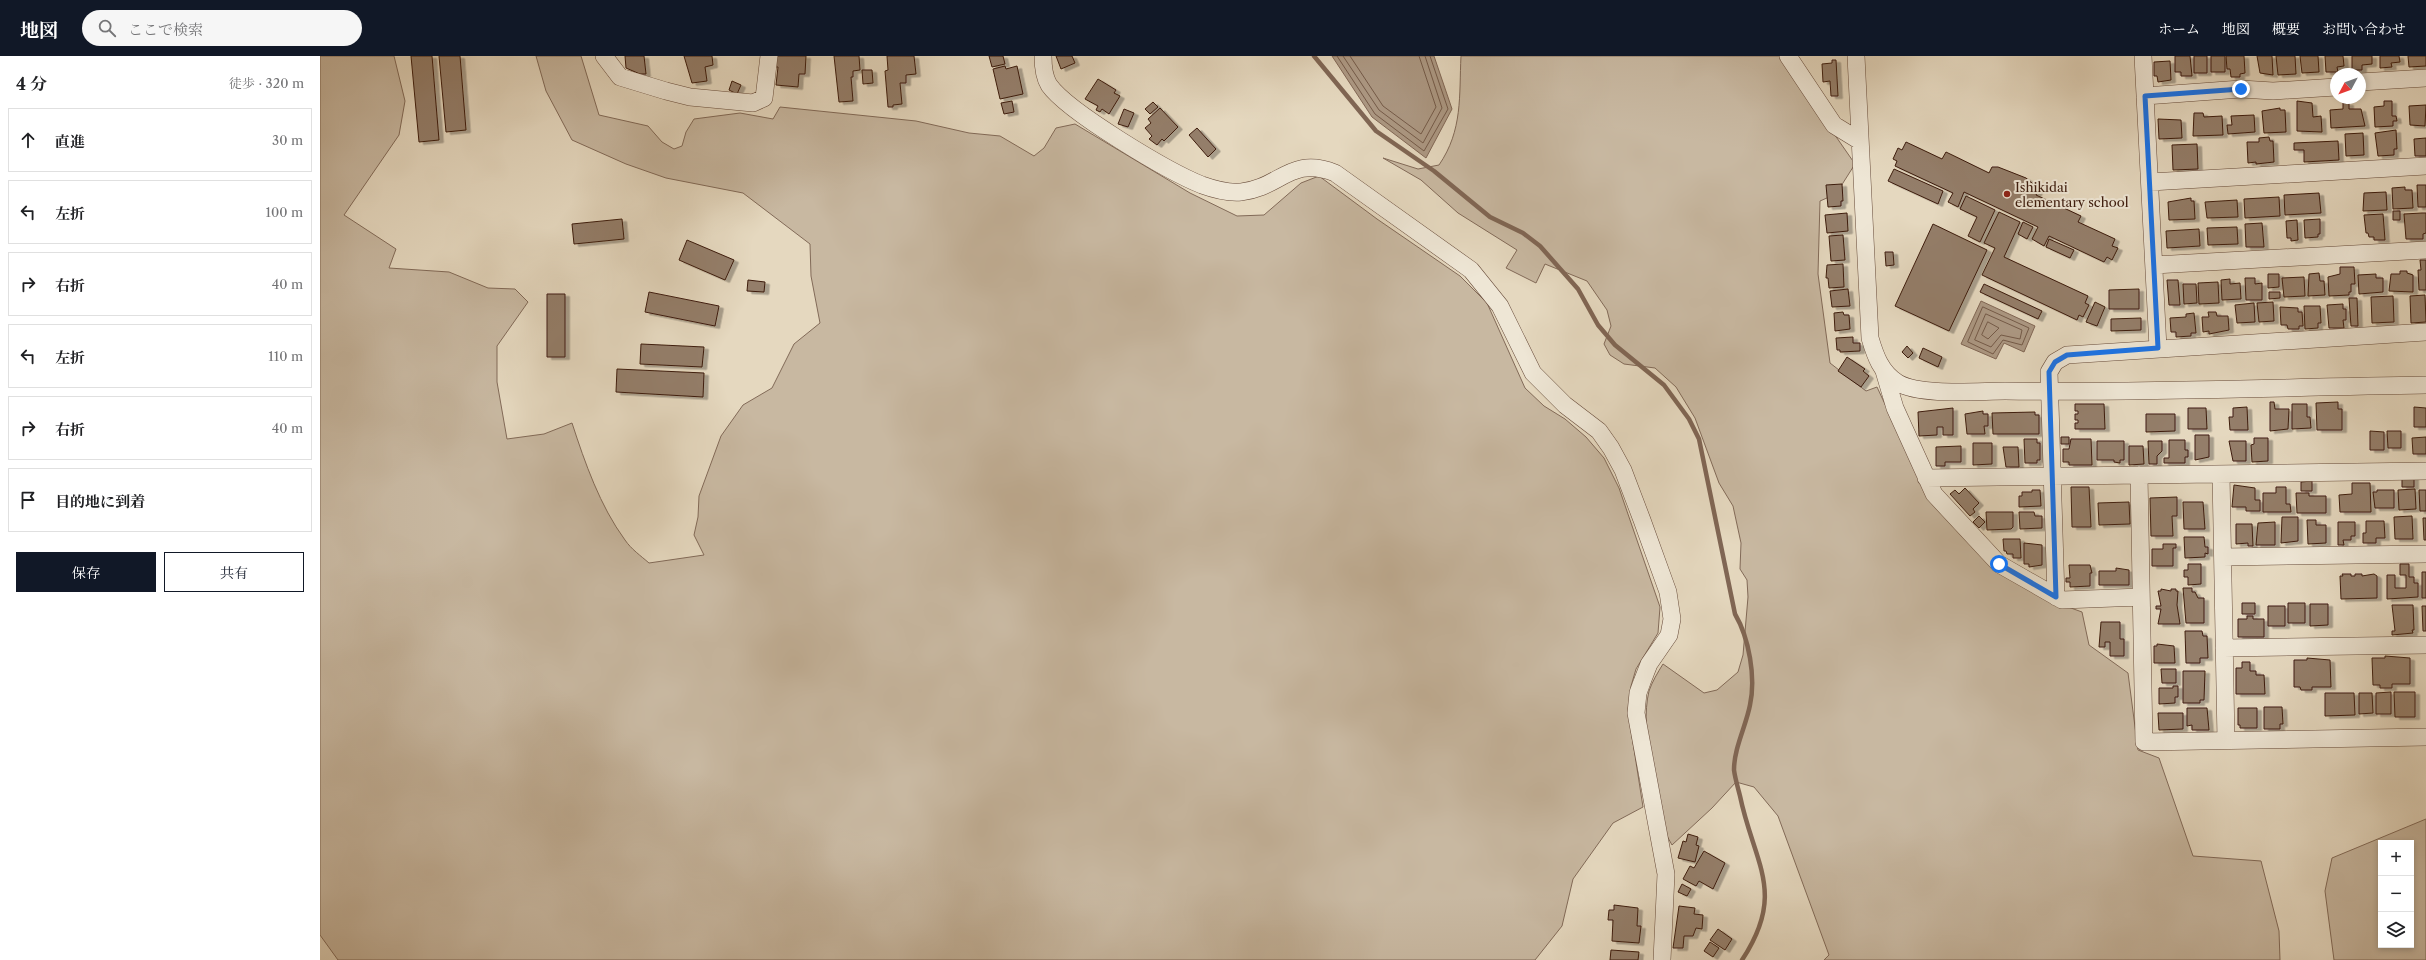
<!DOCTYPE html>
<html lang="ja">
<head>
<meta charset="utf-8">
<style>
	:root { --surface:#fff; --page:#f6f6f6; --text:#202124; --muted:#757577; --line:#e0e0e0; --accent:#111827 }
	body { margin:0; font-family:"Libre Caslon Text","Noto Serif JP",serif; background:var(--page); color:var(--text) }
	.controls { position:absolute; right:12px; bottom:12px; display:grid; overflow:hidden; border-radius:0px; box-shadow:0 2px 6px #0003 }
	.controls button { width:36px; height:36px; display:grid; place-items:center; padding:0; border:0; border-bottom:1px solid var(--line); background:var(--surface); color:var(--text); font:20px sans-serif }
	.compass { position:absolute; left:2010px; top:12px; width:36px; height:36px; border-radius:50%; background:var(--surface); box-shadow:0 2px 6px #0003; rotate:229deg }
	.stop { position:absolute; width:12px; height:12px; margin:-9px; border:3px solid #1a73e8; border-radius:50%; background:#fff }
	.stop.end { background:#1a73e8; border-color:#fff; box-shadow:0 1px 4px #0008 }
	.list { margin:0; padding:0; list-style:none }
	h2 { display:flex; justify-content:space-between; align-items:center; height:52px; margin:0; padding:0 16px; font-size:17px }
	h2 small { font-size:13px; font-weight:400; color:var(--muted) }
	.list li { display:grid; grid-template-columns:26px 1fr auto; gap:12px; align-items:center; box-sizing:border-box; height:64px; margin:0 8px 8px; padding:0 8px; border:1px solid var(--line); border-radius:0px }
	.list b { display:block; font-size:15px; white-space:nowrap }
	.list em { font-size:13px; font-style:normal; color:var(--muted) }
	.actions { display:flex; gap:8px; padding:12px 16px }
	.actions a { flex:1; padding:9px 0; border:1px solid var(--accent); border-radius:0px; text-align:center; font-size:14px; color:var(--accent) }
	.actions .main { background:var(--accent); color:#fff }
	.icon { flex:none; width:22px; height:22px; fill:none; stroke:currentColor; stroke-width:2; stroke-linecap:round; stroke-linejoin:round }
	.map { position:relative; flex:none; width:2106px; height:904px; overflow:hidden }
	header { display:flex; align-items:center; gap:24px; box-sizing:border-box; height:56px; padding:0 20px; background:var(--accent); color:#fff }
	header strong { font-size:19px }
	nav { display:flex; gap:22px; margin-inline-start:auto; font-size:14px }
	.search { width:280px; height:36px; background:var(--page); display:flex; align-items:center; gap:10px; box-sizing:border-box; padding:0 14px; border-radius:22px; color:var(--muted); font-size:15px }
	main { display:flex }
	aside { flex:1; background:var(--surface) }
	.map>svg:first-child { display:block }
</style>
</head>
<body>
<header>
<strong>地図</strong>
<div class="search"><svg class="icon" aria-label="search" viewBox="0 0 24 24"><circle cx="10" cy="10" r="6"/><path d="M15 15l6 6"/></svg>ここで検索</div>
<nav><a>ホーム</a><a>地図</a><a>概要</a><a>お問い合わせ</a></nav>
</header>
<main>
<aside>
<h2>4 分<small>徒歩 · 320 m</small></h2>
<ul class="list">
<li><svg class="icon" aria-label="ahead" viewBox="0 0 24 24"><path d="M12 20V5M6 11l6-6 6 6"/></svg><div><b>直進</b></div><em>30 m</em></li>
<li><svg class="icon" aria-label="left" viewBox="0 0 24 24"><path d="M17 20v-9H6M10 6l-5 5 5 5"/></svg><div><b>左折</b></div><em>100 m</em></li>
<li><svg class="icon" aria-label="right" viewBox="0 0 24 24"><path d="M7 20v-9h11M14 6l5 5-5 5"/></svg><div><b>右折</b></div><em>40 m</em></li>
<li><svg class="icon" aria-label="left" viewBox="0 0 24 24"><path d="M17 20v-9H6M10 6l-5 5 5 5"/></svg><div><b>左折</b></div><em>110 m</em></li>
<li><svg class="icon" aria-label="right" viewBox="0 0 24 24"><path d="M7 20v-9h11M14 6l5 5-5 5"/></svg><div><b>右折</b></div><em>40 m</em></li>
<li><svg class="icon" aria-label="arrive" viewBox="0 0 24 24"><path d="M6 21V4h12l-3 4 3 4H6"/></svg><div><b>目的地に到着</b></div></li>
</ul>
<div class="actions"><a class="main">保存</a><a>共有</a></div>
</aside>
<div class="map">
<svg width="2106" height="904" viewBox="0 0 2106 904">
	<defs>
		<filter id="shadow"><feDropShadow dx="4.5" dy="2.5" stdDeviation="0" flood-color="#0004"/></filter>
	</defs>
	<rect width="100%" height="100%" fill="#e5d8bf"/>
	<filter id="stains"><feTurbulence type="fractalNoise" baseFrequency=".005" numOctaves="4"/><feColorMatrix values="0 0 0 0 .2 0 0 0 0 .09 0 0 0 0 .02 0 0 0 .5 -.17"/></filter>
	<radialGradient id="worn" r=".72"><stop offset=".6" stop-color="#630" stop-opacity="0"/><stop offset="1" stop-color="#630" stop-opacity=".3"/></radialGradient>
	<path fill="#c8b8a1" stroke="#826a58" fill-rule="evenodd" d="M0,0H74L85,45L79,79L24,159L76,193L69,212L129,216L168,232L195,233L208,246L177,290V326L187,383L224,378L252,367C265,407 280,450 305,484C311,493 321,500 329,507L384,499L374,479L378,461L379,440L401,380L423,349L452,332L474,288L500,267L491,220L490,188L423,137L346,122L306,108L252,84L226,35L216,0H261L279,59L328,70L342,86L354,93L362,90L366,76L374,63L420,57L453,63L460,51L596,65L649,77L680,80L714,100L724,92L736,72L755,68L870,137L917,160L944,159L981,127L999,120L1057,163L1140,220L1167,247L1205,332L1224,350L1245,363L1266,381L1284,402L1299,432L1340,551L1338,577L1316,613L1311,630L1308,655L1323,751L1293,767L1253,823L1242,870L1215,904H18L0,879Z
		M1141,0H1460L1535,108L1516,138L1500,145L1498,218L1510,307L1546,335L1557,331L1589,400L1627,456L1726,543L1762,556L1769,589L1808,617L1818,694L1839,702L1873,800L1941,805L1959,875L1960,904H1504L1509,899L1458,760L1434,731L1416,726L1392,752L1352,789L1347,780C1338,739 1319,676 1329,635C1332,626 1338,616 1343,608L1384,637L1397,634L1418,616L1423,599L1428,541L1427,524L1420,513L1421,487L1413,450L1399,427L1375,362L1356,331L1335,312L1304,308L1290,299L1284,288L1291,270L1287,254L1267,225L1225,208L1216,227L1186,212L1197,194L1138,157L1101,124L1063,102L1098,113L1119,109C1143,74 1139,40 1141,0Z
		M2106,763V904H2014L2005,835L2012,802ZM2061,787H2091V889H2061Z"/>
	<path fill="#ac9883" stroke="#806654" d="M1012,0H1114L1132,53L1106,102L1052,61Z
		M1661,245L1715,270L1704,296L1684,287L1676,303L1641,288Z"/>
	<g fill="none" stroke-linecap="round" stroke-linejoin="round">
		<path stroke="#745a48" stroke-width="1" d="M1017,0L1055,58L1104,95L1128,53L1110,0
			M1023,0L1059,54L1103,87L1122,52L1105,0
			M1030,0L1063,50L1101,78L1116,51L1099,0
			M1663,251L1709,272L1702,289L1683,284L1673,298L1648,286Z
			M1666,258L1702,274L1700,283L1681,279L1671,291L1655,284Z
			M1668,266L1679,272L1668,283L1662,279Z"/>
		<path stroke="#806654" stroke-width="4.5" d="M994,0L1056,75L1114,115L1170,161L1203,177L1220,190L1258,233L1278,269L1295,289L1344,329L1369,363L1379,383L1415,558C1429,582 1436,621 1430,649C1426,670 1414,692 1414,714C1415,722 1418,732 1420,740C1434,808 1467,836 1422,904"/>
	</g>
	<path fill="#947e6a" stroke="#3d1c0e" filter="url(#shadow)" d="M91,0H112L119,84L99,86Z
		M119,0H140L146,74L126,76Z
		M305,0H324L326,18H320L306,12Z
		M364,0H392L393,9L385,11L387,25L372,27Z
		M455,0H486L485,18H479L478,31L456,29L458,11H455Z
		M514,0H539L540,14L533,15V21H531L533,45L519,46Z
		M567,0H594L596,18L586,19V27H580L582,48L573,49V51H568L565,15L568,14Z
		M669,0H683L685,8L672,11Z
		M736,0H752L755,7L741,13Z
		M1855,0H1870L1872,20H1861V16H1855Z
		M1874,0H1887V17H1874Z
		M1891,0H1905V16H1891Z
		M1906,0H1924L1925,17L1920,18V21H1911L1910,13H1907Z
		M1937,0H1952L1953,19L1940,17Z
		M1956,0H1975L1976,18L1958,19Z
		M1980,0H1998L1999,16L1982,17Z
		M2005,0H2023L2024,10L2017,11L2018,16H2006Z
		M2032,0H2052V8L2042,9V14H2032Z
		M2060,0H2079L2080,6L2071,7L2072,11L2060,12Z
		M2088,0H2106V10L2089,11Z
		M1512,4H1516L1518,40H1511L1510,25L1503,26L1502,8L1512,7Z
		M1850,5L1851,24L1838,26L1837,20H1834V6Z
		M685,10L686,13L697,10L703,38L680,43L673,13Z
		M542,14H552L553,27L543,28Z
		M778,23L796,34L794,37L800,40L789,58L782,53L780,56L776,54L778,50L765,43Z
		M412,25L421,29L417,38L409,34Z
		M692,45L694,56L684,58L681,47Z
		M1977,45L1992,47L1993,61L2001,60L2002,76L1977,75Z
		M2064,45H2072V60H2076L2077,65H2073V70L2055,71L2054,51L2064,50Z
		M833,46L838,51L830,58L825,53Z
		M2023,47H2029V53H2041L2045,70L2011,72L2010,54L2023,53Z
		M2106,49L2105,70L2090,69L2089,50Z
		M840,52L858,71L844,85L842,83L837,89L829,83L832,80L825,72L831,67L828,63Z
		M1960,52V54H1965L1966,76L1944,77L1942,55Z
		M804,53L814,57L808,71L798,68Z
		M1874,57H1883L1884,61L1902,60L1903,79L1873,80Z
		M1934,59L1935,76L1908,78L1907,69H1912L1911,60Z
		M1838,63L1861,64L1862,82L1839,83Z
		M877,72L896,93L888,101L869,79Z
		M2076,74L2077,93H2074V99L2058,100L2055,77Z
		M2043,77L2044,99L2026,100L2025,78Z
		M1949,81L1950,85H1953L1954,106L1936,108V106L1928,107L1927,86H1939V82Z
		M2106,82V100H2095L2094,83Z
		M2018,85L2019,104L1984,106V94H1974V87Z
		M1586,86L1622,103L1626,96L1669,117L1672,111H1678L1706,122L1719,133L1716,139L1761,160L1758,166L1795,183L1792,190L1798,192L1792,204L1787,201L1784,206L1729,180L1724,190L1712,183L1718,171L1644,136L1638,151L1628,146L1633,137L1575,110L1577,105L1573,103L1578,92L1582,94Z
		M1877,88L1878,113L1853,114L1852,89Z
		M1574,113L1623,135L1618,148L1568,125Z
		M1522,128L1523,145H1521V150L1508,151L1506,129Z
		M2097,129H2106V151H2098Z
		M2085,131V134H2092L2093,152L2073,153L2072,132Z
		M2066,136L2067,154L2043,155L2044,137Z
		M1999,137L2001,157L1965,159L1964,139Z
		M1646,140L1675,154L1660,186L1648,180L1657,161L1640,153Z
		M1959,141L1960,160L1925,162L1924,143Z
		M1871,142V145H1874L1875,163L1849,164L1848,146Z
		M1917,144L1918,161L1887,162L1885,146Z
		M2073,155H2080V164H2073Z
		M1679,156L1700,166L1684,201L1768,240L1765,247L1769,249L1763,261L1759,259L1757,264L1662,219L1675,192L1664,187Z
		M1527,157L1528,175L1507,177L1505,159Z
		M2102,157H2106V177L2103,178V183H2086L2084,158Z
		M2063,158L2065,184H2054V181H2049L2048,177H2046L2044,159Z
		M302,163L304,183L254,188L252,168Z
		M2000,163V178H1998V181L1985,182L1984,164Z
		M1977,164L1978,184L1971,185V182H1967L1966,165Z
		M1703,166L1713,171L1707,183L1698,178Z
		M1942,167L1944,191H1926L1925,168Z
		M1613,168L1667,194L1629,275L1575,250Z
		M1917,171L1918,188L1888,189L1887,172Z
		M1879,173L1880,190L1847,192L1846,175Z
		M1523,179L1525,204L1511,205L1509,180Z
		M1729,183L1754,194L1750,202L1726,191Z
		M367,184L414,204L405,224L359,204Z
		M1565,196H1573L1574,209L1566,210Z
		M2100,204H2106V234H2099L2098,214H2101Z
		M1523,208L1524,231L1509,232L1508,222H1506L1507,209Z
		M2020,211H2034L2035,228H2031V236H2029V239L2009,240L2008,221L2020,218Z
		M2080,215H2087V217L2093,219V236L2069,235L2071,218H2080Z
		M1999,217L2000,225H2004L2005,239L1988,240L1989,218Z
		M1948,218H1959V231L1948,232Z
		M2056,218V222H2063V236L2039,238L2038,219Z
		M1984,221L1985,240L1964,241L1962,222Z
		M1925,222H1935V228L1942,227V244H1926Z
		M1910,223V228L1920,227L1921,243L1902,244L1901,224Z
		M428,224L445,226L444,236L427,235Z
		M1847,224H1858L1860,249H1849Z
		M1898,226L1899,247L1879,248L1878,227Z
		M1664,228L1722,255L1718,263L1660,236Z
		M1863,228H1876L1877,247L1864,248Z
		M1528,233L1530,250L1512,251L1510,235Z
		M1819,233V253H1789V234Z
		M329,236L399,250L395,270L325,256Z
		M1949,236H1960V242L1949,243Z
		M227,238H245V301H227Z
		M2105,239L2106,266L2091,267L2090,240Z
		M2073,240L2074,266L2052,267L2051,241Z
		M2029,242H2037L2038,270H2031Z
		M1775,246L1785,251L1777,270L1766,266Z
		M1953,246L1954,265L1939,266L1937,247Z
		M1934,247L1935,266L1917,267L1915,249Z
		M2023,248V253H2026V264H2023L2024,272H2009L2007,249Z
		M1984,250H2000L2001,267H1998V272L1985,273Z
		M1960,251L1978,252V256H1982L1983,270H1979V273H1968L1967,269H1961Z
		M1523,256L1524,259H1529L1530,273L1515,275L1514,257Z
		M1888,256H1896L1897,260H1908L1909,274L1889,278V275L1883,276L1882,261H1889Z
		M1874,257L1876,277H1871V280L1856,281V276H1851L1850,262L1866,261V258Z
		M1821,262V274L1791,275V263Z
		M1533,281V287H1540V295L1520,296V294H1517L1516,282Z
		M321,288L384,291L382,311L320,308Z
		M1587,290L1593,297L1588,302L1582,296Z
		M1603,292L1622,301L1618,311L1599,302Z
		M1527,301L1545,313L1543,315L1549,320L1541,331L1518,315Z
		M297,313L384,317L383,341L296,336Z
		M1950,346H1954L1955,353H1969L1968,373L1950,375Z
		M2018,346V353H2022V374H1997L1996,347Z
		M1755,348H1784L1785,373H1755V367H1758V364H1755V358H1758V355H1755Z
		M1972,348H1987V361H1990L1991,372L1972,373Z
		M1927,351L1928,374H1910L1909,361H1913V352Z
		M2094,351L2106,352V371H2094Z
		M1633,352V379H1623V371H1617V379L1599,380L1598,356Z
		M1868,352H1886L1887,373H1868Z
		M1663,355V358H1668V370H1664L1665,378H1647L1645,358Z
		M1715,356V359H1719V378H1673L1672,357Z
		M1826,358H1855V375L1826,376Z
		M2050,375L2064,376V394H2050Z
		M2067,375H2081V392H2068Z
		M1875,379H1889V401L1875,404Z
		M1741,381H1749V388H1741Z
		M2106,381V398H2093L2092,382Z
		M1934,382H1948V405L1932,406L1931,389L1934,388Z
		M1704,383H1717V387H1720V404H1717V407H1705Z
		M1751,383H1771L1772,409H1749V406H1743V393H1749Z
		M1849,384H1865V394H1868V401H1865V407H1844V402H1849Z
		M1777,385H1804V404H1800V407L1794,406V404H1777Z
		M1828,385H1842V395L1837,400V408H1829Z
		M1909,385H1926V405H1913Z
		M1653,387H1672V408L1653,409Z
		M1641,390V406H1625V410H1616V391Z
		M1809,390H1823L1824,408L1809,409Z
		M1683,391H1698L1699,411H1686Z
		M2082,421H2094V431H2082Z
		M1992,425V435H1981V426Z
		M2032,427H2050L2051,456H2020L2019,439L2032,438Z
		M1914,429L1935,432V444H1940V455H1926V451H1912Z
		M1751,431H1769L1771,471H1752Z
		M1956,431H1966V448H1970L1971,456H1943V437H1956Z
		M1645,432L1659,447L1653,453L1655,456L1650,460L1630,438L1635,434L1639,438Z
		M2095,433L2096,453L2079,454L2078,434Z
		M1712,434H1720L1721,450L1699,451V440H1702V436H1712Z
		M2057,434H2074V452H2055L2053,436H2057Z
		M2099,434H2106V455H2100Z
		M1976,437H1989V440H2006V457H1977Z
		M1857,441V460H1852L1853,480H1831L1830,442Z
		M1809,446L1810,468L1779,469L1778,447Z
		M1863,446H1883L1885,473H1864Z
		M1666,456H1693V471L1691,473L1667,474Z
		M1699,456H1714L1715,460H1722V472L1700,473Z
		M1659,460L1665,466L1659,472L1653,466Z
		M2092,460L2093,483H2075L2074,461Z
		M1962,461H1978V485L1961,487Z
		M2103,462H2106V484H2104Z
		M1987,464H1996V469H2006V487L1988,488Z
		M2046,465H2064L2065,482H2056V487H2043V477H2046Z
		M1955,466V489H1936L1938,467Z
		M2018,466H2035V480H2031V484H2023L2024,489H2018Z
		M1916,468H1932L1933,490H1928V487L1916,488Z
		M1864,481H1884L1885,491H1888V498L1885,497V501L1865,502Z
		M1683,483H1700L1701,502H1693V498H1687L1686,495H1684Z
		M1704,487L1722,489V509L1709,511V508H1704Z
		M1843,488H1856V492H1853V510H1832V493H1843Z
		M1868,508H1881V528L1868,529V521H1864V514H1868Z
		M2080,508H2089V521H2094V527H2098V541L2067,543V519H2075V532H2086V519H2080Z
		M1749,509H1770L1772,517H1770V530L1750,531V526H1746V522H1750Z
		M1796,512L1809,514V529H1779V515H1796Z
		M2102,516H2106V542H2102Z
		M2022,518H2031V520H2035V518H2042V520L2054,518L2057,520V542L2021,543L2020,520H2023Z
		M1863,532H1872V536H1875L1878,542H1884V567H1866Z
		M1841,533L1851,535V533H1856V535H1858L1857,549L1860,568H1838L1841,553H1836V550H1841L1838,535H1841Z
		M1922,547H1935V558H1922Z
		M1968,547H1985V567H1968Z
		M1990,548H2008V569L1990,570Z
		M2072,549H2093L2094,574H2092L2093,577L2072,579V575H2075Z
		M1948,550H1965V570H1948Z
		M2102,550H2106V575H2103Z
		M1927,560H1933V563H1944V581H1918V563H1927Z
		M1781,566H1800V583H1804V600H1790V586H1785V591H1779Z
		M1865,575H1882L1883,580H1887L1888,602H1880V607H1866Z
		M1837,588L1854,590L1855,607H1834V590H1837Z
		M2065,600L2090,602V628H2072V632H2060V629H2053L2052,602H2065Z
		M1987,602L2010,604L2011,631H1992V634H1981L1980,631H1974V604H1987Z
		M1922,606H1930V615H1936V619H1944L1945,638H1916V612H1922Z
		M1841,613H1856V627H1842Z
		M1863,615H1885L1884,644H1880V647H1863Z
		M1853,630H1858V641H1855V647L1839,648V632H1853Z
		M2071,636V658H2056V637Z
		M2074,636H2095V661H2075Z
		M2005,637H2034L2035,659L2005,660Z
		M2039,637H2052L2053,657L2039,658Z
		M1944,651H1962L1963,668H1960V673H1944Z
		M1867,652H1887L1889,674H1872V669L1867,670Z
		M1918,652H1937V672H1920V669H1918Z
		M1838,657H1863V673L1839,674Z
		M1368,778L1378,781L1376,789L1379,790L1375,806L1358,802L1363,785L1366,786Z
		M1384,795L1405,807L1393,833L1379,825L1376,830L1363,823L1370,810L1374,812Z
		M1362,828L1371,833L1367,840L1358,836Z
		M1294,849L1318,852L1317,870H1321L1319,887L1292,885L1293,864H1288L1289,854H1294Z
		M1359,850L1375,852L1374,858L1383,859L1382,873L1376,872L1373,880H1364L1363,892H1353Z
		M1398,873L1412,883L1405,894L1390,884Z
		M1390,886L1399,892L1393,901L1384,895Z
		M1291,894L1319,896L1318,904H1290Z"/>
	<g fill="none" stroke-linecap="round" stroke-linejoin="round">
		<g stroke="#674b3a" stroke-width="18">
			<path id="street" d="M284,0L300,21L346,35L370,41L433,47L444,42L449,0
				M723,0C723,9 724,21 729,29C748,56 849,116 882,129C893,133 909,137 921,136C960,132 971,99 1015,117L1151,214L1180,250L1213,317L1245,349L1279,375L1291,392L1303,414L1322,464L1348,536L1352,563L1349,579L1329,608L1322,626L1318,637L1316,657L1346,818L1342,904
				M1468,0L1514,69L1540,85
				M1536,0L1550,282C1555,299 1561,317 1578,327C1601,340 1657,335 1685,335C1825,337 1966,331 2106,329
				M1823,0L1838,292
				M2040,26L2106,22
				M1825,40L1921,33L1953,35L2016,31
				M1830,126L2106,110
				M1834,209L2106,194
				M1564,315L1575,352L1614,438L1679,508L1742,544L1821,541
				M1901,418L1906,684
				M1819,419L1824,686L2106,681
				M1606,422L2106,415
				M1903,501L2106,498
				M1736,541L1729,316L1735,306L1747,299L2106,276
				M1904,592L2106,589"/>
		</g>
		<use href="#street" stroke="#eee6d5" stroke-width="17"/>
	</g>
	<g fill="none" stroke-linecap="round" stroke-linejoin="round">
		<path stroke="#1a73e8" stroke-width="5" d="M1679,508L1736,541L1729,316L1735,306L1747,299L1838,292L1825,40L1921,33"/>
	</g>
	<circle fill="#8f2418" stroke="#eee6d5" stroke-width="1.5" cx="1687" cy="138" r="4"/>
	<g text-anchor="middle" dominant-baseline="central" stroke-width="4" stroke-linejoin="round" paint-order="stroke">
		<g font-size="13" fill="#3d1c0e" stroke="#eee6d5" text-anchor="start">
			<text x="1695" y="131">Ishikidai<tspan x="1695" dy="15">elementary school</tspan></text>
		</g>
	</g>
	<rect width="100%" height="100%" filter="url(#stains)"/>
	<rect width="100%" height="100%" fill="url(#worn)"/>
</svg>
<div class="controls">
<button>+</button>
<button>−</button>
<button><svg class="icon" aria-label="layers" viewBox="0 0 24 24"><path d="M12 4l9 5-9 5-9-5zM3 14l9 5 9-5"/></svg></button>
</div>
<svg class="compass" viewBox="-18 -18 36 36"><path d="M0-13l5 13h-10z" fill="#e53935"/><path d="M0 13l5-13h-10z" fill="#757577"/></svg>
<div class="stop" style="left:1679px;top:508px"></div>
<div class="stop end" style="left:1921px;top:33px"></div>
</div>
</main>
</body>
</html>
